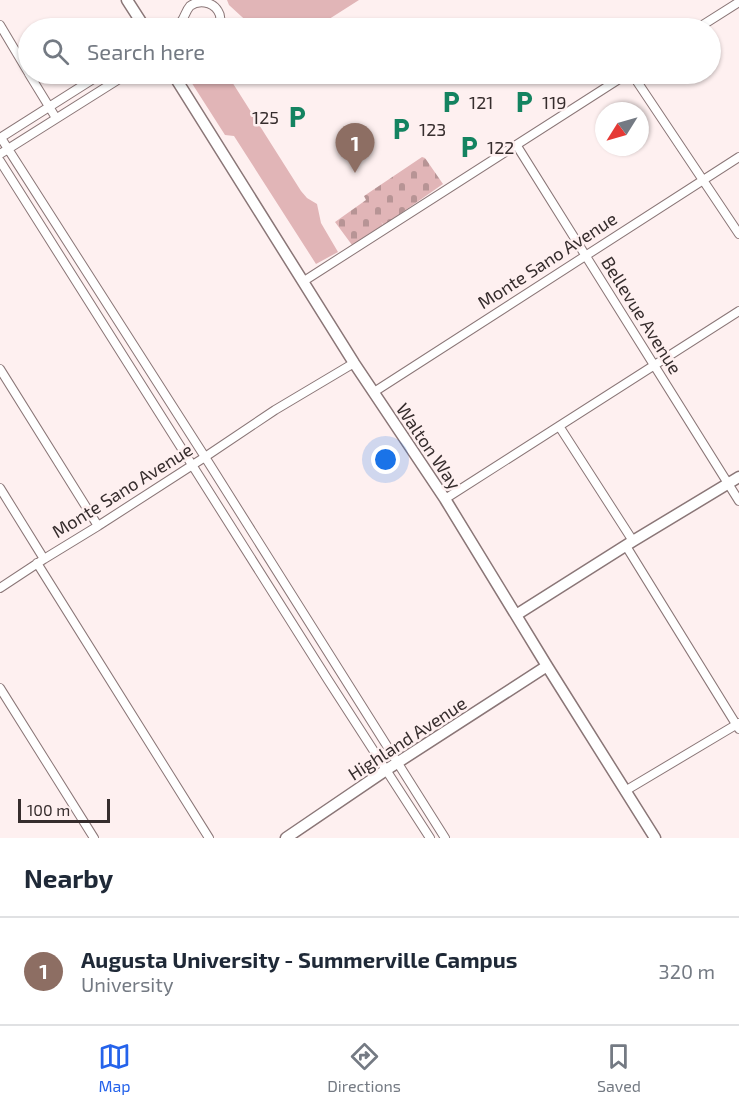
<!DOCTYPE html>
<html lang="en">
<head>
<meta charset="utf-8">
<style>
	:root { --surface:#fff; --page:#f2f2f3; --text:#1f2937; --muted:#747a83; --line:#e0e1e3; --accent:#2563eb }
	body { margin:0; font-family:"Exo 2",sans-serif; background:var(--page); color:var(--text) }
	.compass { position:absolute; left:595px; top:102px; width:54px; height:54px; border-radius:50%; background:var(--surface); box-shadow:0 2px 4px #0004; rotate:233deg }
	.scale { position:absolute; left:18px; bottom:15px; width:92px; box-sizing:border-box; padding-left:6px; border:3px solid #362d2d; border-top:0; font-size:16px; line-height:21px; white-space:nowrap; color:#362d2d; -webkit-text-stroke:4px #fef0f0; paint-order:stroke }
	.you { position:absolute; left:386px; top:460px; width:21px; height:21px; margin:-15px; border:4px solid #fff; border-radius:50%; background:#1a73e8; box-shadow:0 0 0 9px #1a73e833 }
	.badge { display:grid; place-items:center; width:39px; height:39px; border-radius:50%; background:var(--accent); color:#fff; font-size:20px; font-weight:700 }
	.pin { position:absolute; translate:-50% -50px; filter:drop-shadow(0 2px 3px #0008) }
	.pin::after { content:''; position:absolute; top:32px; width:21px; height:18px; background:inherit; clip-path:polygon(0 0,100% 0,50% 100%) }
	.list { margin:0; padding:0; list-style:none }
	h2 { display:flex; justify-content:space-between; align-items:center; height:78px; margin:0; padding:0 24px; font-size:26px }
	h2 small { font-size:20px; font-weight:400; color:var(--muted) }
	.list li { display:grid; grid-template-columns:39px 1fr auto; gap:18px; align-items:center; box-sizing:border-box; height:108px; padding:0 24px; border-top:2px solid var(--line) }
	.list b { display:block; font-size:22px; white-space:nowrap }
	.list p { margin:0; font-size:20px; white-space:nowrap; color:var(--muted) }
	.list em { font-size:20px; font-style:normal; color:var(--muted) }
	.icon { flex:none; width:33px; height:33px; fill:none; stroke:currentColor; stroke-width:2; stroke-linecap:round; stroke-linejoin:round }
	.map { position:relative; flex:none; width:739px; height:838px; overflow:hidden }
	.search { position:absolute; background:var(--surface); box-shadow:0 2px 4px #0004; left:18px; right:18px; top:18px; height:66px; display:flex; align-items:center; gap:15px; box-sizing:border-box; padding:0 21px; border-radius:33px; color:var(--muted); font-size:22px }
	.sheet { height:186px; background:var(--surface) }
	nav { display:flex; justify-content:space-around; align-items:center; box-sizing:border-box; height:84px; border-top:2px solid var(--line); background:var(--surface); font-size:16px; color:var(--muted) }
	nav a { display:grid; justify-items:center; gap:3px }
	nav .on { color:var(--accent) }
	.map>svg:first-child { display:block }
</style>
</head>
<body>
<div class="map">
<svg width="739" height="838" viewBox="0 0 739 838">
	<defs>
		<pattern id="cemetery-stones" width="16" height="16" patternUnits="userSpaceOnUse" patternTransform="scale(1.5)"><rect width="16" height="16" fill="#e1b5b7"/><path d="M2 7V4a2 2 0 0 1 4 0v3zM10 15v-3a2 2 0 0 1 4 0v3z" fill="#b79495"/></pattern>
	</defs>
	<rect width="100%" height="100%" fill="#fef0f0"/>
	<path fill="#e1b5b7" d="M227,0H359L315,28H254L229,5Z
		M186,74H227L301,191L307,198L317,204L321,223L338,252L316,264L234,136L225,135Z"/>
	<path fill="url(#cemetery-stones)" d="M422,157L425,158L443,184L384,225L381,222L383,225L352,245L335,222L366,200L364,196Z"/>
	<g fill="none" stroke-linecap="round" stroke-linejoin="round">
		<g stroke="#8a7677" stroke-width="10">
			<path id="minor" d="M0,25L28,72
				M173,28C186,21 183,14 190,6C198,0 212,1 218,11C222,17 220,22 218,28
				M698,28L739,2
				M29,74L56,118
				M632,74L739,234
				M0,138L101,74
				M1,138L205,457L445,838
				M517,146L739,501
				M0,154L127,74
				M0,161L328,680L430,838
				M304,281L627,74
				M0,369L98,526
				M374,392L739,157
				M559,426L633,541
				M0,488L44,559
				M445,499L739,311
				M626,546L739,729
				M37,563L209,838
				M0,588L44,559L98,526L205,457L275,410L354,363
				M0,688L94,838
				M625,791L739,723"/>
		</g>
		<g stroke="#8a7677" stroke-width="13">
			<path id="major" d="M127,0L145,28
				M173,74L354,363L445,499L547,666L655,838
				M516,615L633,541L739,477
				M286,838L386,770L547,666"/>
		</g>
		<use href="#minor" stroke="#fff" stroke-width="8"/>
		<use href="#major" stroke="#fff" stroke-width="10"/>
	</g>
	<defs>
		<g id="parking-bare" transform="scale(1.8)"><path d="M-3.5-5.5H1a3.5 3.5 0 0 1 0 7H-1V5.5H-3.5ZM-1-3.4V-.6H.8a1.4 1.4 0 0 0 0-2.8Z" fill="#148360" stroke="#fef0f0" stroke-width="2.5" paint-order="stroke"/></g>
	</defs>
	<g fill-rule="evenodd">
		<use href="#parking-bare" x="451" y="102"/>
		<use href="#parking-bare" x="524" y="102"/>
		<use href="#parking-bare" x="297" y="117"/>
		<use href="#parking-bare" x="401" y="129"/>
		<use href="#parking-bare" x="469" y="147"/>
	</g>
	<g text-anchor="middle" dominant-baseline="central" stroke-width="5" stroke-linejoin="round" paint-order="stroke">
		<g font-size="18" fill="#362d2d" stroke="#fef0f0" text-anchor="start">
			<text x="469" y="102">121</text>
			<text x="542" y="102">119</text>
			<text x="279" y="117" text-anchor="end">125</text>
			<text x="419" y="129">123</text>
			<text x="487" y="147">122</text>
		</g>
		<g font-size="18" fill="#362d2d" stroke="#fef0f0">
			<text transform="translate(547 260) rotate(-33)">Monte Sano Avenue</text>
			<text transform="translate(642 315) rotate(58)">Bellevue Avenue</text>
			<text transform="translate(429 446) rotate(56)">Walton Way</text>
			<text transform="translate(122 490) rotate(-32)">Monte Sano Avenue</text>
			<text transform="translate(407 738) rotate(-33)">Highland Avenue</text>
		</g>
	</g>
</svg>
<svg class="compass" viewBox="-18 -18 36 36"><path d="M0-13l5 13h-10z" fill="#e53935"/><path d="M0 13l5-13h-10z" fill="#747a83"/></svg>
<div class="scale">100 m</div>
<div class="you"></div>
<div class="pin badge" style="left:355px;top:173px;background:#8d6e63">1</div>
<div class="search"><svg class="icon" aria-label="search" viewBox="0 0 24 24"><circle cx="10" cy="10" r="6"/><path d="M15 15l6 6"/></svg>Search here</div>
</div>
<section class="sheet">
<h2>Nearby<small></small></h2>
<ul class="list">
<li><span class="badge" style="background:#8d6e63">1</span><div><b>Augusta University - Summerville Campus</b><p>University</p></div><em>320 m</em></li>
</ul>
</section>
<nav>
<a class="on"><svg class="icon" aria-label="map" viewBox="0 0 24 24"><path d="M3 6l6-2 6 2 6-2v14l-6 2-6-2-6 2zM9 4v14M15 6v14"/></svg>Map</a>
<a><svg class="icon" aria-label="directions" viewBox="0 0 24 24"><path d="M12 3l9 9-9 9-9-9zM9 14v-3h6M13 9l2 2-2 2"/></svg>Directions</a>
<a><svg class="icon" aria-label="saved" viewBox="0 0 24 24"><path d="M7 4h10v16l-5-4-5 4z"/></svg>Saved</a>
</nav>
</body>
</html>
